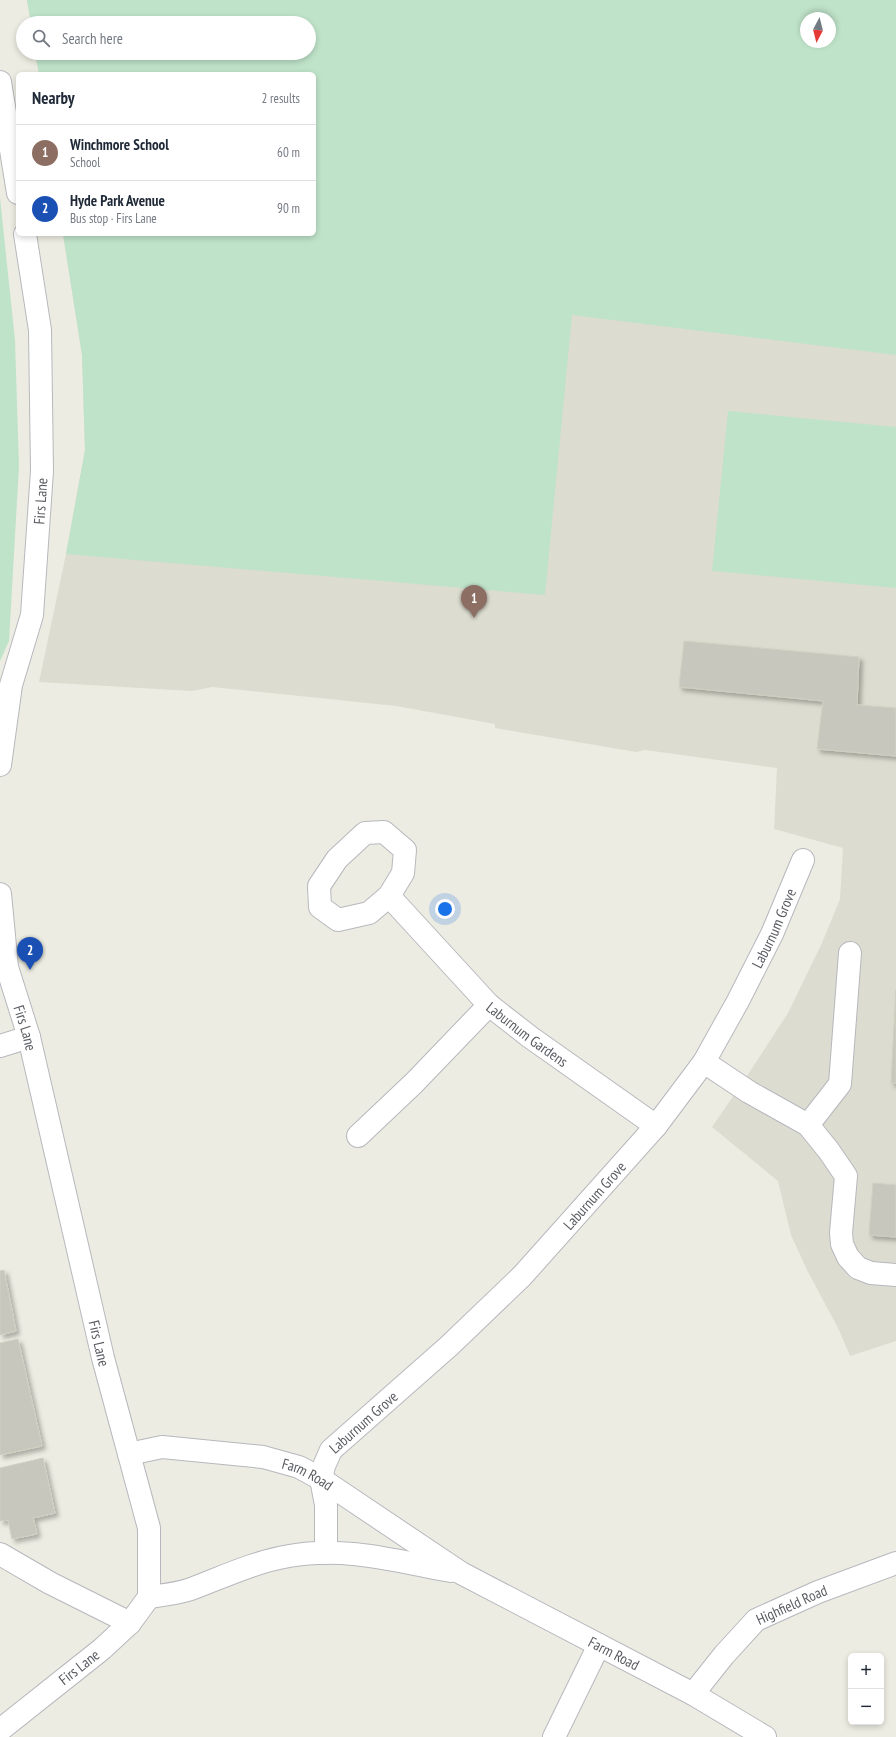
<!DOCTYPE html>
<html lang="en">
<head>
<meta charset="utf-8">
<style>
	:root { --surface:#fff; --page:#f6f6f7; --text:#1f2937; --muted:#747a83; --line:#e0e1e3; --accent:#de7036 }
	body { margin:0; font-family:"PT Sans Narrow",sans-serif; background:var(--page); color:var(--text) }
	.controls { position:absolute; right:12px; bottom:12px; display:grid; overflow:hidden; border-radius:6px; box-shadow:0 2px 6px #0003 }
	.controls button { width:36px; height:36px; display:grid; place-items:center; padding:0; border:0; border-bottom:1px solid var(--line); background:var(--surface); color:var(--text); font:20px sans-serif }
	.compass { position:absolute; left:800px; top:12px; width:36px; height:36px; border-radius:50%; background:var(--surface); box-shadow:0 2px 6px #0003; rotate:187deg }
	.you { position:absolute; left:445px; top:909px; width:14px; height:14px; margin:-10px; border:3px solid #fff; border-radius:50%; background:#1a73e8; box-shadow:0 0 0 6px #1a73e833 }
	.badge { display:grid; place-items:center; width:26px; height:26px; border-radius:50%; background:var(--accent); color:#fff; font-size:13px; font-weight:700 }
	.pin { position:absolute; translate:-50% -33px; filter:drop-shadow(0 1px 2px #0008) }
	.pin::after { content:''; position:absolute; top:21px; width:14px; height:12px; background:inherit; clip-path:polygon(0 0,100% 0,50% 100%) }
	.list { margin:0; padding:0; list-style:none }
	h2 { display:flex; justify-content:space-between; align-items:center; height:52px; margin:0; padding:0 16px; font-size:17px }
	h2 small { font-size:13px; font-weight:400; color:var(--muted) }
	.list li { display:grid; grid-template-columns:26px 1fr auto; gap:12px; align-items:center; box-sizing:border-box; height:56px; padding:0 16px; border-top:1px solid var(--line) }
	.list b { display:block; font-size:15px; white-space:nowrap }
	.list p { margin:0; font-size:13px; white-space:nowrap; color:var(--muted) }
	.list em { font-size:13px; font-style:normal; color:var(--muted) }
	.icon { flex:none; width:22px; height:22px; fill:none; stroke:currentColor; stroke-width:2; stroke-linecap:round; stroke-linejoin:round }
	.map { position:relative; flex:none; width:896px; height:1737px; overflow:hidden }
	.search { position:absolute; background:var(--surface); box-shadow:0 2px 6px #0003; left:16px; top:16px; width:300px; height:44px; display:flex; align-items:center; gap:10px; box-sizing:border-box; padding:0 14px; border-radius:22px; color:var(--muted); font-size:15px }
	.panel { position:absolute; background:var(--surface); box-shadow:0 2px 6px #0003; left:16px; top:72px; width:300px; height:164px; border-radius:6px }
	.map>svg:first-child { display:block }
</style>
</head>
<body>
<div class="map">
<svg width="896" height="1737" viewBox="0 0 896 1737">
	<defs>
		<filter id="shadow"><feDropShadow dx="3.5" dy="3.5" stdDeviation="2" flood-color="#0004"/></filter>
	</defs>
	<rect width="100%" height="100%" fill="#ecece2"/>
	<path fill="#dcdcd0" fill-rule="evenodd" d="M27,0H896V1341L850,1356L839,1330L807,1270L791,1235L778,1181L712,1127L747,1076L788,1013L822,943L840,899L843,848L774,829L777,768L645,750L636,752L495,728V724L396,706L212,687L192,691L39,682L66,554L85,450L82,355L63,234H314V74H39L35,53H309V23H31ZM806,18H830V42H806Z"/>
	<path fill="#bfe3c9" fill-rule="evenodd" d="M27,0H896V355L572,315L545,595L66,554L85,450L82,355L63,234H314V74H39L35,53H309V23H31ZM806,18H830V42H806Z
		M0,198L15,340L19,466L9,641L0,661Z
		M728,411L896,427V588L712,571Z"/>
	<path fill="#c7c7be" stroke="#d0d0c1" filter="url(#shadow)" d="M684,641L859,657L857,705L896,708V756L817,749L823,701L679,687Z
		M896,990V1083H891Z
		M873,1183L896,1185V1237L869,1235Z
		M4,1270L16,1331L0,1335V1271Z
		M18,1339L42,1446L0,1455V1343Z
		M43,1458L55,1513L33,1518L37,1534L12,1539L8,1520L0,1521V1468Z"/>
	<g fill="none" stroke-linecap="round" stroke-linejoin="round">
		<g stroke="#b7b8be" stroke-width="24">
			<g id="minor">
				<path d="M0,82L18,193"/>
				<path id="s1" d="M0,765L11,685L32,615L42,471L40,330L25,234"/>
				<path d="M384,832L405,850L403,873L389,896L369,913L338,920L320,907L319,886L337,859L365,833Z"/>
				<path id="s2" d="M0,894L7,967L29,1037L103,1358L149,1528V1597L130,1623L102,1649L0,1730"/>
				<path id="s3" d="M389,896L489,1005L530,1037L656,1126"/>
				<path d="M0,1046L29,1037"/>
				<path d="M704,1062L749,1092L808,1125L829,1151L846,1176L841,1233L842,1244L848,1257L858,1268L871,1273L896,1275"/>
				<path d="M808,1125L840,1084L850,953"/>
				<path d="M358,1136L414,1083L489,1005"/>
				<path id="s4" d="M129,1454L162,1447L263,1457L299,1467L321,1479L461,1573L693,1694L765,1737"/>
				<path id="s5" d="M326,1553V1505L321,1479L324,1466L331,1450L449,1346L522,1276L656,1126L704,1062L738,1001L772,934L803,860"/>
				<path d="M0,1554L50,1583L130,1623"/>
				<path d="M149,1597C163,1595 177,1594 191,1589C223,1577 254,1562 289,1556C346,1546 396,1561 451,1571"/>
				<path id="s6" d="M693,1694L724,1655L756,1620L818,1592L896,1563"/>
				<path d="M554,1737L599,1645"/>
			</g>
		</g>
		<use href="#minor" stroke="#fff" stroke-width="22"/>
	</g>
	<g text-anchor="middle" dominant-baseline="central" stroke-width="3" stroke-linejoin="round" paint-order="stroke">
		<g font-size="15" fill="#5a5c62" stroke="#fff">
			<text stroke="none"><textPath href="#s1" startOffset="268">Firs Lane</textPath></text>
			<text stroke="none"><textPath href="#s5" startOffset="796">Laburnum Grove</textPath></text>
			<text stroke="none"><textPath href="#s2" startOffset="137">Firs Lane</textPath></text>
			<text stroke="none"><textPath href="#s3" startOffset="196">Laburnum Gardens</textPath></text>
			<text stroke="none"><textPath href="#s5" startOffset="472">Laburnum Grove</textPath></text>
			<text stroke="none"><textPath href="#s2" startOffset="461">Firs Lane</textPath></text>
			<text stroke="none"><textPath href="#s5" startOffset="148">Laburnum Grove</textPath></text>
			<text stroke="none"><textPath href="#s4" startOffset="183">Farm Road</textPath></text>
			<text stroke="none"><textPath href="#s6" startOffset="136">Highfield Road</textPath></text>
			<text stroke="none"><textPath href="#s4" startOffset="539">Farm Road</textPath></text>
			<text transform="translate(79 1667) rotate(-38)">Firs Lane</text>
		</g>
	</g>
</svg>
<div class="controls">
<button>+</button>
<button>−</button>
</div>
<svg class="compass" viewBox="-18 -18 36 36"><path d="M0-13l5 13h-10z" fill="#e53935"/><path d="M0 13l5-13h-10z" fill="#747a83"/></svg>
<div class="you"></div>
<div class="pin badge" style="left:474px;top:618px;background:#8d6e63">1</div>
<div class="pin badge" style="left:30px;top:970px;background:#1a4fb4">2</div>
<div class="search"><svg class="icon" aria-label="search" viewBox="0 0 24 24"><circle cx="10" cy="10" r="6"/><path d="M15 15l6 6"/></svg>Search here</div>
<section class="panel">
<h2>Nearby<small>2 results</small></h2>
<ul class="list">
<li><span class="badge" style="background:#8d6e63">1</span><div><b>Winchmore School</b><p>School</p></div><em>60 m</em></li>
<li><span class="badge" style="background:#1a4fb4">2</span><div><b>Hyde Park Avenue</b><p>Bus stop · Firs Lane</p></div><em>90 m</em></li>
</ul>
</section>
</div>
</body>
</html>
